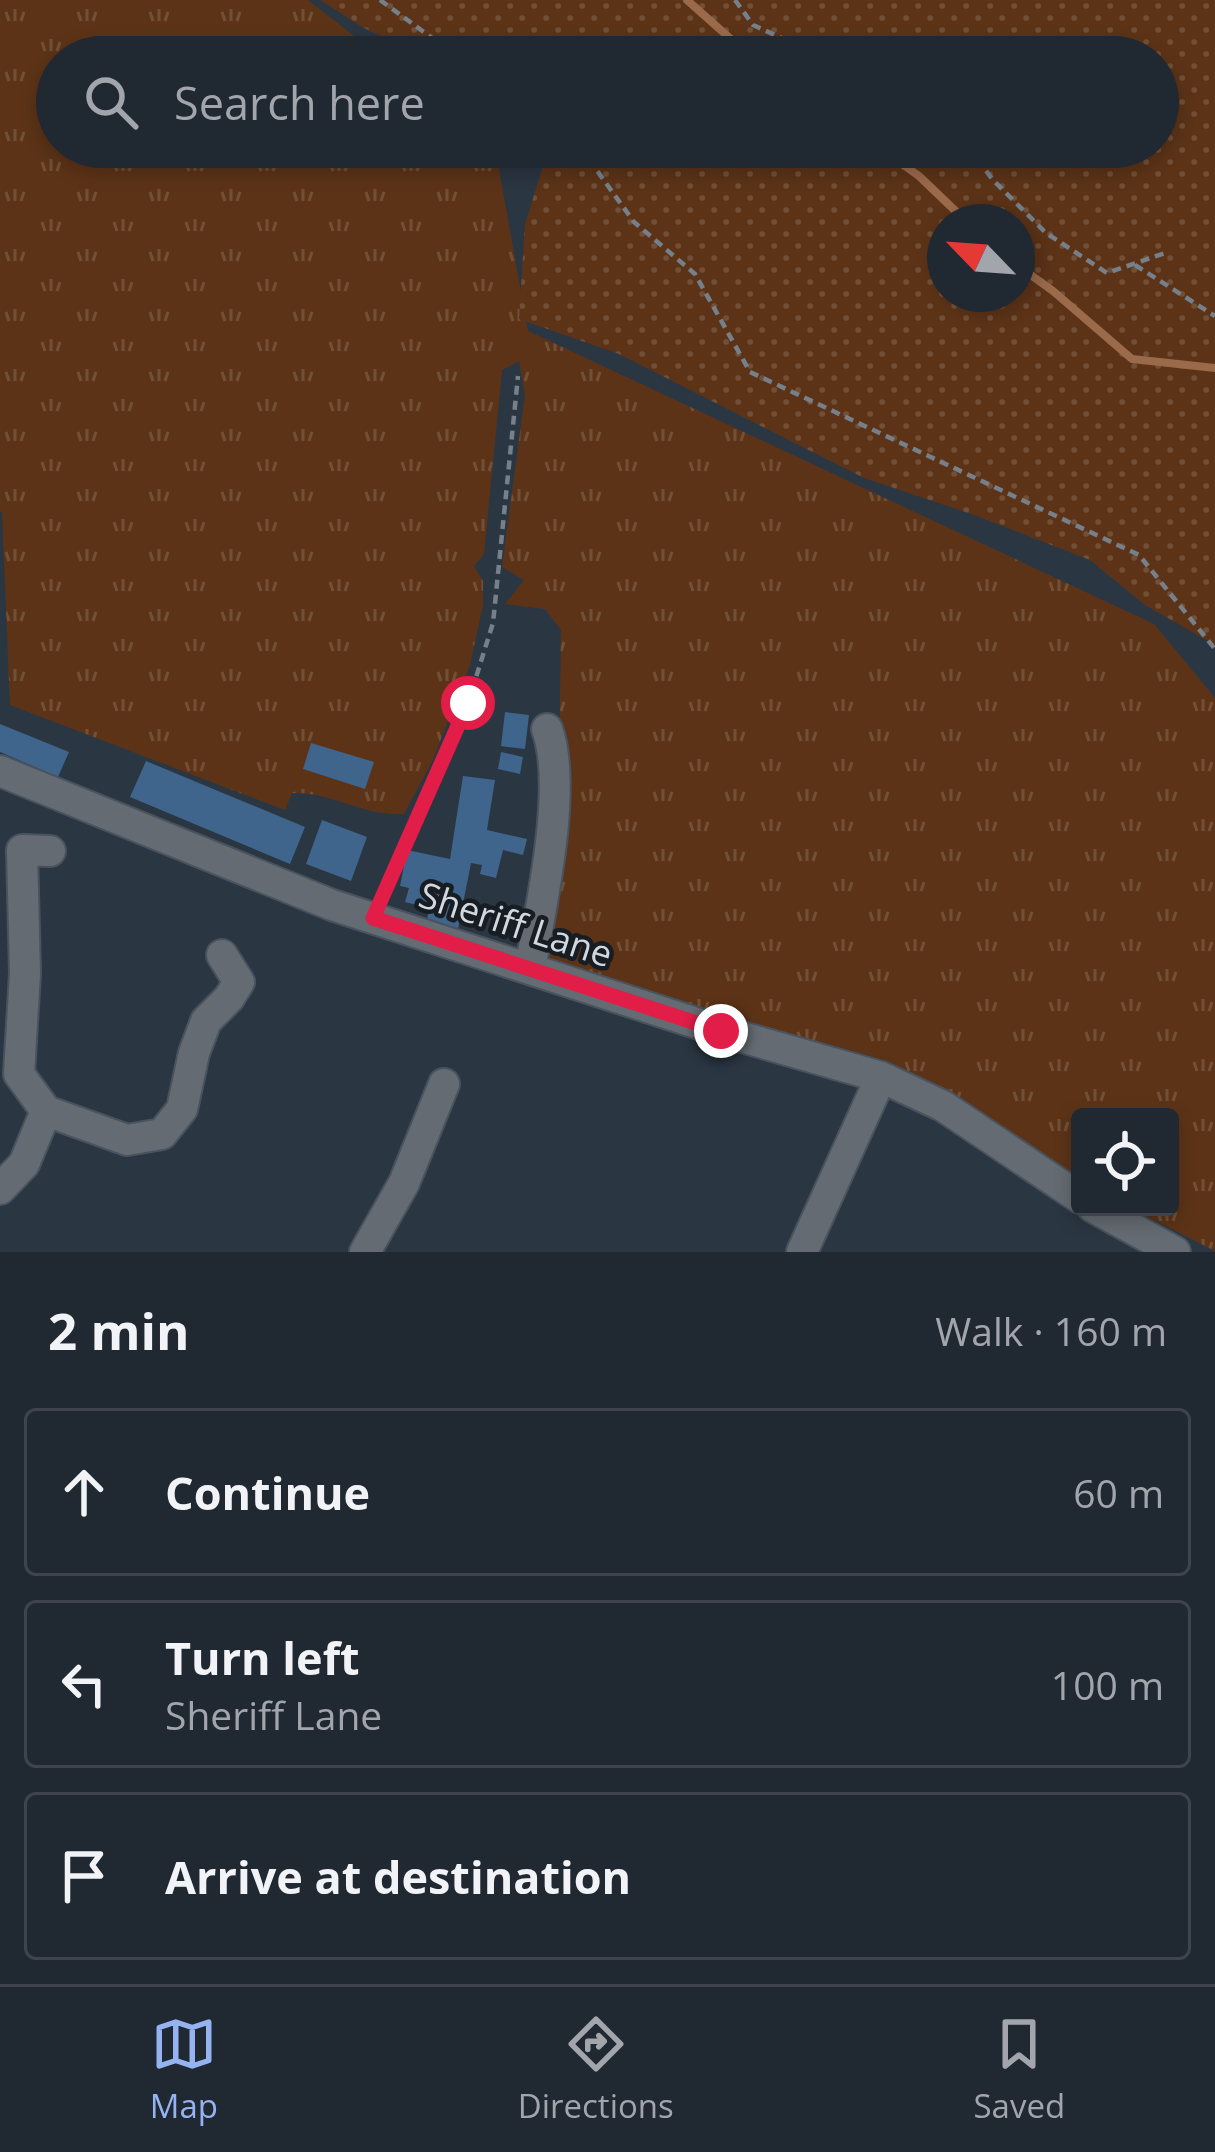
<!DOCTYPE html>
<html lang="en">
<head>
<meta charset="utf-8">
<style>
	:root { --surface:#202832; --page:#28303a; --text:#f1f3f6; --muted:#a2a6ac; --line:#3d444d; --accent:#95b2f1 }
	body { margin:0; font-family:"Open Sans",sans-serif; background:var(--page); color:var(--text) }
	.controls { position:absolute; right:36px; bottom:36px; display:grid; overflow:hidden; border-radius:12px; box-shadow:0 6px 18px #0003 }
	.controls button { width:108px; height:108px; display:grid; place-items:center; padding:0; border:0; border-bottom:3px solid var(--line); background:var(--surface); color:var(--text); font:60px sans-serif }
	.compass { position:absolute; left:927px; top:204px; width:108px; height:108px; border-radius:50%; background:var(--surface); box-shadow:0 6px 18px #0003; rotate:295deg }
	.stop { position:absolute; width:36px; height:36px; margin:-27px; border:9px solid #e11d48; border-radius:50%; background:#fff }
	.stop.end { background:#e11d48; border-color:#fff; box-shadow:0 3px 12px #0008 }
	.list { margin:0; padding:0; list-style:none }
	h2 { display:flex; justify-content:space-between; align-items:center; height:156px; margin:0; padding:0 48px; font-size:51px }
	h2 small { font-size:39px; font-weight:400; color:var(--muted) }
	.list li { display:grid; grid-template-columns:78px 1fr auto; gap:36px; align-items:center; box-sizing:border-box; height:168px; margin:0 24px 24px; padding:0 24px; border:3px solid var(--line); border-radius:12px }
	.list b { display:block; font-size:45px; white-space:nowrap }
	.list p { margin:0; font-size:39px; white-space:nowrap; color:var(--muted) }
	.list em { font-size:39px; font-style:normal; color:var(--muted) }
	.icon { flex:none; width:66px; height:66px; fill:none; stroke:currentColor; stroke-width:2; stroke-linecap:round; stroke-linejoin:round }
	.map { position:relative; flex:none; width:1215px; height:1252px; overflow:hidden }
	.search { position:absolute; background:var(--surface); box-shadow:0 6px 18px #0003; left:36px; right:36px; top:36px; height:132px; display:flex; align-items:center; gap:30px; box-sizing:border-box; padding:0 42px; border-radius:66px; color:var(--muted); font-size:45px }
	.sheet { height:732px; background:var(--surface) }
	nav { display:flex; justify-content:space-around; align-items:center; box-sizing:border-box; height:168px; border-top:3px solid var(--line); background:var(--surface); font-size:33px; color:var(--muted) }
	nav a { display:grid; justify-items:center; gap:6px }
	nav .on { color:var(--accent) }
	.map>svg:first-child { display:block }
</style>
</head>
<body>
<div class="map">
<svg width="1215" height="1252" viewBox="0 0 1215 1252">
	<defs>
		<pattern id="grass-tufts" width="24" height="20" patternUnits="userSpaceOnUse" patternTransform="scale(3)"><rect width="24" height="20" fill="#5c3317"/><path d="M3 7l-1-3M5 7V3M7 7l1-3M15 17l-1-3M17 17v-4M19 17l1-3" fill="none" stroke="#725038"/></pattern>
		<pattern id="park-dots" width="8" height="8" patternUnits="userSpaceOnUse" patternTransform="scale(3)"><rect width="8" height="8" fill="#5c3317"/><path d="M2 2h.1M6 6h.1" fill="none" stroke="#725038" stroke-width="1.8" stroke-linecap="round"/></pattern>
	</defs>
	<rect width="100%" height="100%" fill="#2a3642"/>
	<path fill="url(#grass-tufts)" d="M0,0H308L381,57H57V147H495L528,331L1154,624L1215,698V1251L1128,1207H1170V1117H1080V1180L893,1063L544,963L558,852L561,630L545,609L505,604L524,580L502,567L525,395L519,361L502,370L484,554L474,566L483,581V605L470,665L432,762L404,814C362,816 330,791 292,793L285,810L10,705L2,512L0,511Z"/>
	<path fill="url(#park-dots)" fill-rule="evenodd" d="M320,0H1215V645L1145,605L1090,560L974,515L864,478L619,354L519,319L525,224L549,147H1158V57H395L399,44L364,28ZM945,222H1017V294H945Z"/>
	<g fill="none" stroke-linecap="round" stroke-linejoin="round">
		<path stroke="#9b6a4b" stroke-width="8" d="M687,0L751,57
			M878,147L919,176L967,222
			M1017,265L1053,291L1132,359L1215,368"/>
	</g>
	<path fill="#3f658c" d="M505,712L529,715L525,749L501,746Z
		M0,724L69,752L58,777L0,752Z
		M311,743L374,762L365,789L303,769Z
		M501,752L523,757L520,774L498,769Z
		M146,761L305,827L290,864L130,797Z
		M463,776L495,780L487,830L527,839L523,855L503,850L496,878L480,874L482,865L471,863L458,929L427,920L429,908L405,902L409,888L400,886L407,850L450,859Z
		M322,820L367,837L351,881L306,864Z"/>
	<g fill="none" stroke-linecap="round" stroke-linejoin="round">
		<g stroke="#48535f" stroke-width="34">
			<path id="minor" d="M0,771L332,905L721,1031L881,1077L943,1106L1080,1198
				M530,969C541,907 568,786 547,729
				M46,1111L127,1140L162,1134L182,1109L194,1053L206,1021L229,998L239,982L222,955
				M0,1189L24,1164L46,1111L19,1074L25,973L22,850L50,851
				M1093,1207L1175,1252
				M365,1252L404,1183L444,1084
				M802,1252L881,1077"/>
		</g>
		<path stroke="#76808a" stroke-width="4.5" stroke-dasharray="9 6" stroke-linecap="butt" d="M380,0L443,46L466,57
			M735,0L753,25L823,57
			M580,147L634,222L695,274L750,372L1139,555L1215,649
			M968,147L993,180L1046,233L1107,273L1165,253
			M1135,265L1215,316
			M383,897L468,703L493,623L518,376"/>
		<use href="#minor" stroke="#656b72" stroke-width="30"/>
	</g>
	<g fill="none" stroke-linecap="round" stroke-linejoin="round">
		<path stroke="#e11d48" stroke-width="15" d="M468,703L373,918L721,1031"/>
	</g>
	<g text-anchor="middle" dominant-baseline="central" stroke-width="9" stroke-linejoin="round" paint-order="stroke">
		<g font-size="36" fill="#d1d8e1" stroke="#171d22">
			<text transform="translate(516 924) rotate(18)">Sheriff Lane</text>
		</g>
	</g>
</svg>
<div class="controls">
<button><svg class="icon" aria-label="locate" viewBox="0 0 24 24"><circle cx="12" cy="12" r="6"/><path d="M12 2v4M12 18v4M2 12h4M18 12h4"/></svg></button>
</div>
<svg class="compass" viewBox="-18 -18 36 36"><path d="M0-13l5 13h-10z" fill="#e53935"/><path d="M0 13l5-13h-10z" fill="#a2a6ac"/></svg>
<div class="stop" style="left:468px;top:703px"></div>
<div class="stop end" style="left:721px;top:1031px"></div>
<div class="search"><svg class="icon" aria-label="search" viewBox="0 0 24 24"><circle cx="10" cy="10" r="6"/><path d="M15 15l6 6"/></svg>Search here</div>
</div>
<section class="sheet">
<h2>2 min<small>Walk · 160 m</small></h2>
<ul class="list">
<li><svg class="icon" aria-label="ahead" viewBox="0 0 24 24"><path d="M12 20V5M6 11l6-6 6 6"/></svg><div><b>Continue</b></div><em>60 m</em></li>
<li><svg class="icon" aria-label="left" viewBox="0 0 24 24"><path d="M17 20v-9H6M10 6l-5 5 5 5"/></svg><div><b>Turn left</b><p>Sheriff Lane</p></div><em>100 m</em></li>
<li><svg class="icon" aria-label="arrive" viewBox="0 0 24 24"><path d="M6 21V4h12l-3 4 3 4H6"/></svg><div><b>Arrive at destination</b></div></li>
</ul>
</section>
<nav>
<a class="on"><svg class="icon" aria-label="map" viewBox="0 0 24 24"><path d="M3 6l6-2 6 2 6-2v14l-6 2-6-2-6 2zM9 4v14M15 6v14"/></svg>Map</a>
<a><svg class="icon" aria-label="directions" viewBox="0 0 24 24"><path d="M12 3l9 9-9 9-9-9zM9 14v-3h6M13 9l2 2-2 2"/></svg>Directions</a>
<a><svg class="icon" aria-label="saved" viewBox="0 0 24 24"><path d="M7 4h10v16l-5-4-5 4z"/></svg>Saved</a>
</nav>
</body>
</html>
